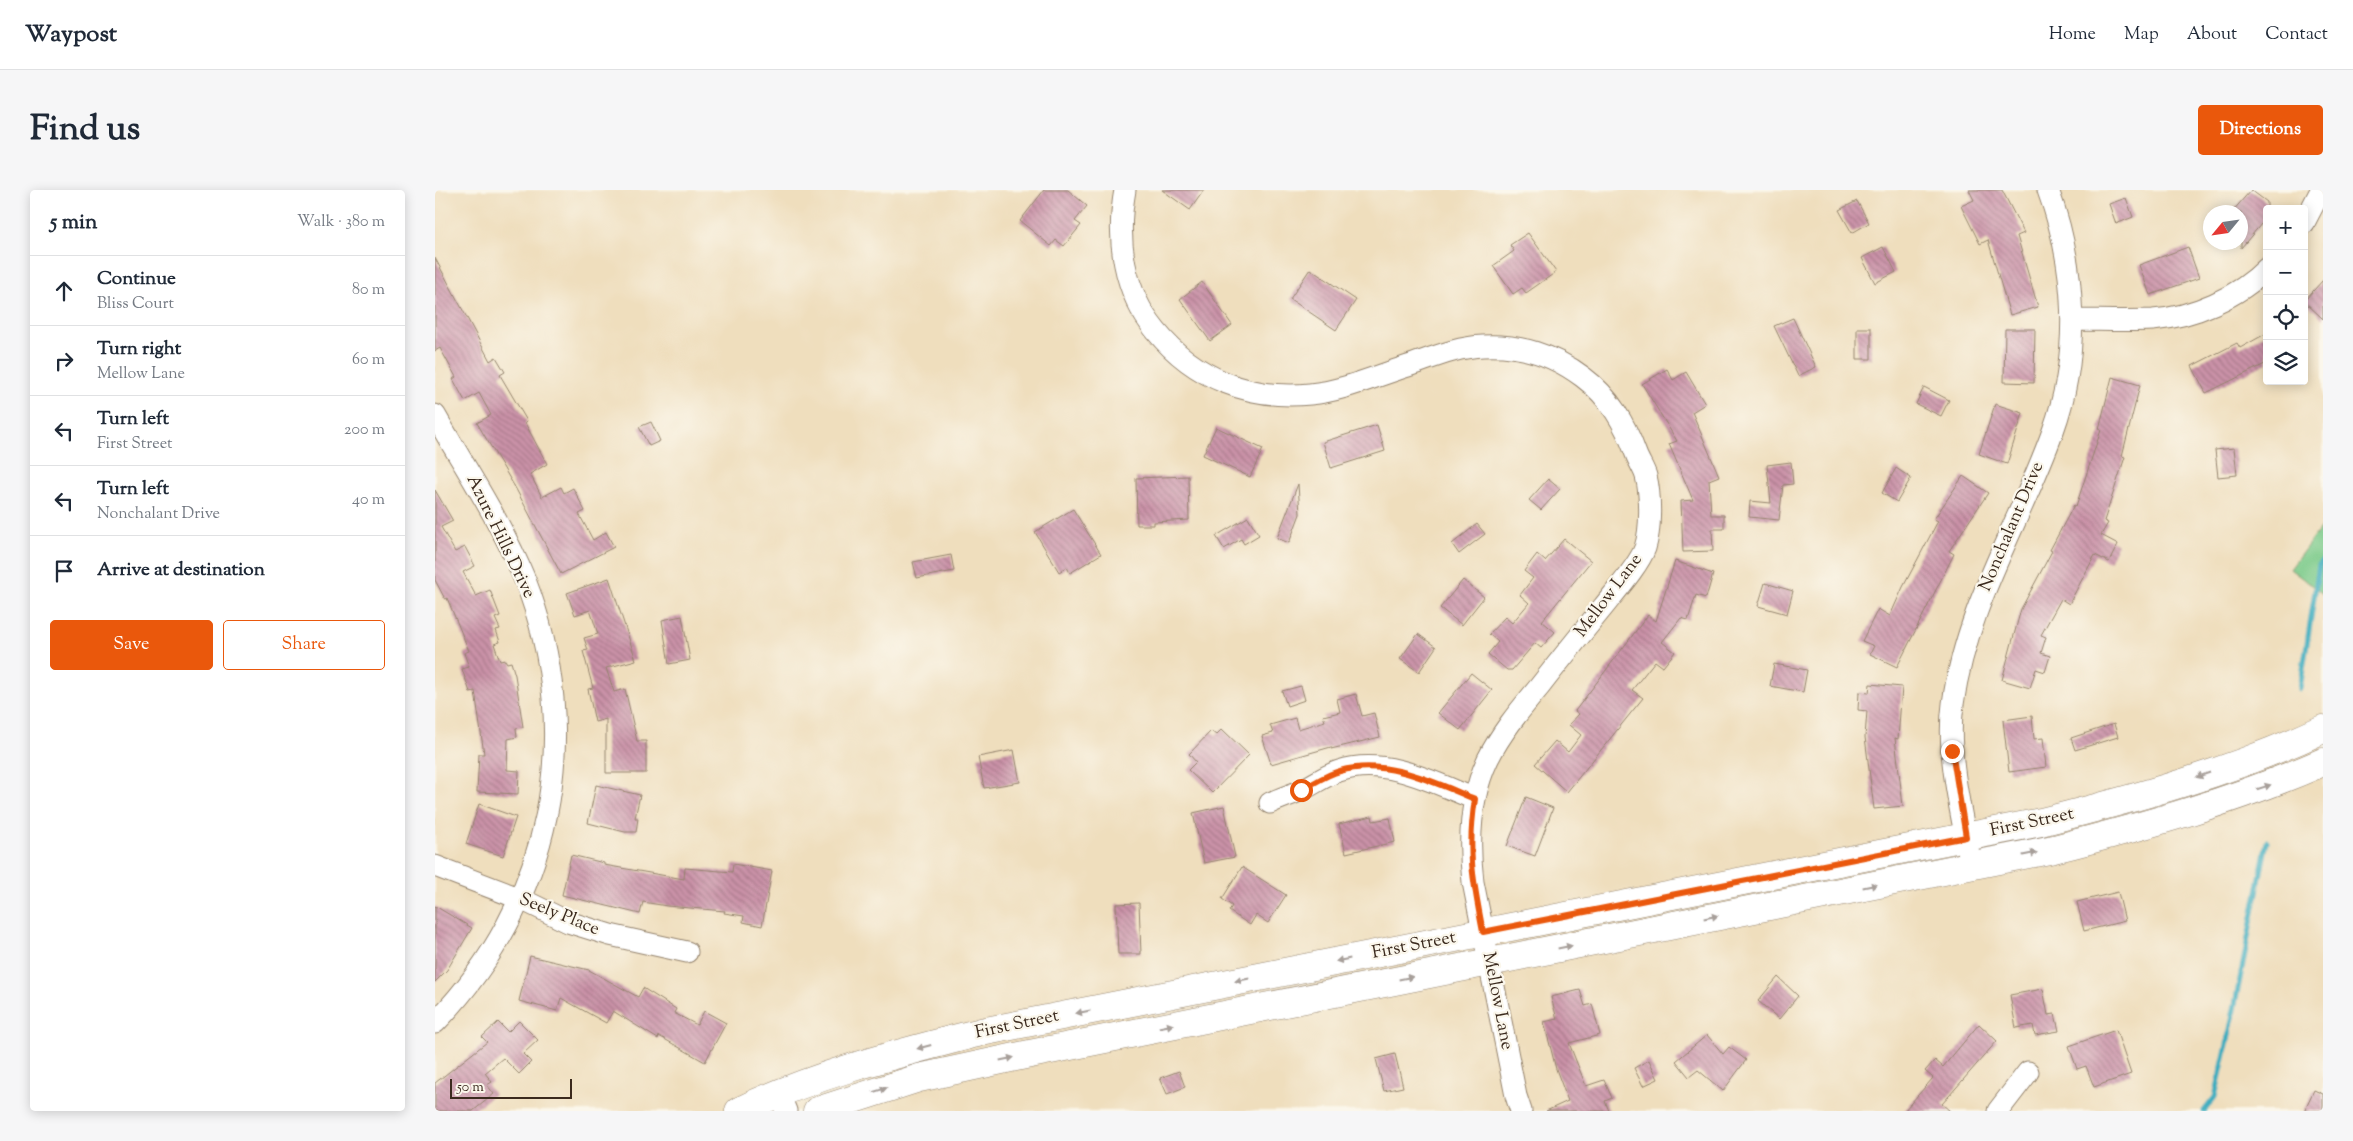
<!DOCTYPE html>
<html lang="en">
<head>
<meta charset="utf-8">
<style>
	:root { --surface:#fff; --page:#f6f6f7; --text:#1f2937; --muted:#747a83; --line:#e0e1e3; --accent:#ea580c }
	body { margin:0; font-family:"Sorts Mill Goudy",serif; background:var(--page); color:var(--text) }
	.controls { position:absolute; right:15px; top:15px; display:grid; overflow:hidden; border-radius:5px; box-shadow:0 2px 12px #0003 }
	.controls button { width:45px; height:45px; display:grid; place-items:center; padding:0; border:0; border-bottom:1px solid var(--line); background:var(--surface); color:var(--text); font:25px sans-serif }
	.compass { position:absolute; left:1768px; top:15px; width:45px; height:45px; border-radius:50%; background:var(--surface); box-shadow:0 2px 12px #0003; rotate:241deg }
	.scale { position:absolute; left:15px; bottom:12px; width:122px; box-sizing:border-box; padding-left:5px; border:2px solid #3b2a1e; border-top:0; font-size:14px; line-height:18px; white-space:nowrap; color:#3b2a1e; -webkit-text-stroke:4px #fbf7ec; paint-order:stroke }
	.stop { position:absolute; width:15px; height:15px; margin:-11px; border:4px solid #ea580c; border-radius:50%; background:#fff }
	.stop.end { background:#ea580c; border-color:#fff; box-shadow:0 1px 5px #0008 }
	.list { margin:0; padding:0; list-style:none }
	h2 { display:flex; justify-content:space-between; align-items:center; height:65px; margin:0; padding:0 20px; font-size:21px }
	h2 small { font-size:16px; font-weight:400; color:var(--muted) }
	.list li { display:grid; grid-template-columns:32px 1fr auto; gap:15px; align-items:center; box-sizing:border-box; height:70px; padding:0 20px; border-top:1px solid var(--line) }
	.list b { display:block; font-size:19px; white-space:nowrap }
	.list p { margin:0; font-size:16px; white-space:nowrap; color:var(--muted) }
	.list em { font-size:16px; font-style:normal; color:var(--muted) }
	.actions { display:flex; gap:10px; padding:15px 20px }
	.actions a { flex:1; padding:11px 0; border:1px solid var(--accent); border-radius:5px; text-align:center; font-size:18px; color:var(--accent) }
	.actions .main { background:var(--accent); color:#fff }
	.icon { flex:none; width:28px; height:28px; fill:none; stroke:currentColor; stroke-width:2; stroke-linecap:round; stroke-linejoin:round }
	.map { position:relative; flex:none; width:1888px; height:921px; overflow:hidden; border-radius:5px }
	header { display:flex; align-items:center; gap:30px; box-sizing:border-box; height:70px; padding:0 25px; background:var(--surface); border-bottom:1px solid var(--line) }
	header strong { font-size:24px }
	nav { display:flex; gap:28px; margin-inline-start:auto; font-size:18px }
	.intro { display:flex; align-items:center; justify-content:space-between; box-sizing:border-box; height:120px; padding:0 30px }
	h1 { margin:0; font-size:35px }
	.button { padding:12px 22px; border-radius:5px; background:var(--accent); color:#fff; font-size:18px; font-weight:700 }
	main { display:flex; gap:30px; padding:0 30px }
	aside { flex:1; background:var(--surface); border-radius:5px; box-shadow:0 2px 12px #0003 }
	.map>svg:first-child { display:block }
</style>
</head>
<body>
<header>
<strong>Waypost</strong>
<nav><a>Home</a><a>Map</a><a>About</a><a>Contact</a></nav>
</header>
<div class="intro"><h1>Find us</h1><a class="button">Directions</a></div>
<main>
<aside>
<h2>5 min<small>Walk · 380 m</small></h2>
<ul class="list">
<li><svg class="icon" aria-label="ahead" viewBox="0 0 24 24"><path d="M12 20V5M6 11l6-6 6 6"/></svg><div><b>Continue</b><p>Bliss Court</p></div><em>80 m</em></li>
<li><svg class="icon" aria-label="right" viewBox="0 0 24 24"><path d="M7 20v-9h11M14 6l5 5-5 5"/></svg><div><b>Turn right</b><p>Mellow Lane</p></div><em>60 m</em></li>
<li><svg class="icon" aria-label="left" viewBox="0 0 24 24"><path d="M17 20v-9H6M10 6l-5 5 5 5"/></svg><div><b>Turn left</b><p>First Street</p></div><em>200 m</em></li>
<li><svg class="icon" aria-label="left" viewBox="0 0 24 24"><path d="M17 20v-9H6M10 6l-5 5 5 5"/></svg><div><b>Turn left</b><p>Nonchalant Drive</p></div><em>40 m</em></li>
<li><svg class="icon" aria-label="arrive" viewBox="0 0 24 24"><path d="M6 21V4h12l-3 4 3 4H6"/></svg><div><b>Arrive at destination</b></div></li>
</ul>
<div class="actions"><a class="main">Save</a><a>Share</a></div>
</aside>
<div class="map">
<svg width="1888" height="921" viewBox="0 0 1888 921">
	<defs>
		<pattern id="building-back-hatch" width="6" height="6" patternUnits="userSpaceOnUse" patternTransform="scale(1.25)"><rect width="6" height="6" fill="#ca92a8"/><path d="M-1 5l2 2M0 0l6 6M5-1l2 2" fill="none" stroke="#a57788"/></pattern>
	</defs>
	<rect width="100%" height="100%" fill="#fbf7ec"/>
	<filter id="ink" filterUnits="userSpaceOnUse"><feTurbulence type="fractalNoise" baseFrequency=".02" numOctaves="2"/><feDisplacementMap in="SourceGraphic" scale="10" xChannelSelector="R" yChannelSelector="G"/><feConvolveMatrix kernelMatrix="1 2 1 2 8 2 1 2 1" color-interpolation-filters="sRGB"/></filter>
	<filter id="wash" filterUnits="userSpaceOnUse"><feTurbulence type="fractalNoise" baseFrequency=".0096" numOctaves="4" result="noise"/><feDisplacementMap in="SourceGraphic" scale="20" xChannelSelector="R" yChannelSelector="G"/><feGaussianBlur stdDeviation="1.12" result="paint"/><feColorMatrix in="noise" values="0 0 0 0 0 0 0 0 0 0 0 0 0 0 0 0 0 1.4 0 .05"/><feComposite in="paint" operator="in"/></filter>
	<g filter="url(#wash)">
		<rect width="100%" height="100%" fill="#efdebd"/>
		<path fill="#7cca8a" stroke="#5c7a54" d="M1888,335V404L1855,379Z"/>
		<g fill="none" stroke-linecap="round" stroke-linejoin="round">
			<path stroke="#41adbf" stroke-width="5" d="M1865,499L1884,375L1888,370
				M1769,921L1780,907L1793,850L1832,651"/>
		</g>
		<g id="blocks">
			<path fill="url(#building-back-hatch)" d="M609,0H633L652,16L640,31L646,35L629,56L621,50L616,56L585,31Z
				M727,0H769L755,20Z
				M1534,0H1567L1589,43L1582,46L1603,117L1575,125L1553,50L1545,54L1526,16L1539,10Z
				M1816,0L1832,12V27L1806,58V22H1797Z
				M1691,8L1698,27L1681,34L1674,14Z
				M1422,11L1434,33L1417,43L1404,20Z
				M1093,43L1121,82L1091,103L1087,98L1078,104L1058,76L1079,61L1075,55Z
				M1448,57L1461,82L1440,93L1427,68Z
				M1753,57L1764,88L1715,105L1704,75Z
				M0,68L55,171L61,167L70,182L65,185L92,231L90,233L112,274L95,284L107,307L126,297L129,303L138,298L150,321L144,324L158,350L171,342L179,357L126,384L81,299L42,233L56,225L44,203L30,211L18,189L21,187L5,158L0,161Z
				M875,79L921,110L901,140L855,109Z
				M1888,90V129L1869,111Z
				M767,92L797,135L775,151L745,109Z
				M1358,128L1381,177L1363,186L1339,136Z
				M1422,138H1436V169H1422Z
				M1570,139H1600L1599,193L1569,192Z
				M1832,143V173L1771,203L1757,176L1802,153L1805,158Z
				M1232,179L1238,190L1251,182L1270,214L1257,222L1284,286L1274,290L1276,325H1289V339H1277L1278,361L1248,362L1246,311L1258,310L1234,254L1242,251L1207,194Z
				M1677,187L1705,195L1687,266L1690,267L1669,331L1673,333L1666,345L1683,354L1674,372L1660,365L1634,414L1626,409L1606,445L1611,447L1606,463L1615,466L1610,482L1601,479L1595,498L1567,490L1586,419L1617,361L1615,360L1639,315L1641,316L1666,240L1664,239Z
				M1489,197L1514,210L1506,226L1481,214Z
				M1560,214L1588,223L1572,274L1544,264Z
				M216,232L225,251L214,256L204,237Z
				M942,235L950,261L896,278L888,252Z
				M781,237L828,259L815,287L768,265Z
				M1799,258L1802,285L1783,287L1780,260Z
				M1356,272L1358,294L1348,295L1344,330L1314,327L1315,311L1336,313L1332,275Z
				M1461,278L1476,288L1462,312L1447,303Z
				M753,286L754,330L719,332V335H702L701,288Z
				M1528,286L1553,303L1514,361L1519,364L1462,477L1435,464L1439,456L1427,451L1443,419L1455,426L1468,397L1503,331L1499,329Z
				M1113,289L1125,299L1106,320L1094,310Z
				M863,294L865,324L854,353L842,348Z
				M0,300L18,331L6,337L20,362L30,357L40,376L28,382L41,406L55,400L65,426L60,428L65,439L61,440L65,452L59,454L65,471L70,470L72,473L76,472L80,485L88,537L81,538L82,547L73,549L72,580L84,581L83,604L42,602L44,564H49L40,501L35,502L27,479L34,477L29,463L34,461L12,408L10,409L0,390Z
				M638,319L666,364L635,383L632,377L624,382L600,342Z
				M813,327L824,345L809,354L806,349L789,359L781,346Z
				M1042,334L1050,344L1024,364L1017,354Z
				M1129,349L1156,371L1107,431L1120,442L1106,458L1100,453L1077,480H1072L1053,464L1063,452L1054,444L1070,427L1077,433L1094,413L1085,405L1098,388L1089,381L1102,364L1110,371Z
				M516,365L519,381L482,388L478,372Z
				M1240,371L1278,384L1271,408L1261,405L1253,430L1246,428L1227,452L1240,462L1228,477L1220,471L1197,500L1208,508L1132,602L1100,574L1120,551L1133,562L1146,545L1134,535L1144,524L1140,521L1213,425L1221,431Z
				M174,388L201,470L171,478L179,502L190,499L202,551H211V583H171V529L160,532L153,499L158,498L148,461L153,460L149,448L163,444L155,420L140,425L132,403Z
				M1028,390L1049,407L1027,435L1005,418Z
				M1330,393L1358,401L1352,424L1323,416Z
				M247,426L255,470L234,474L227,430Z
				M983,444L1001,457L984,482L965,469Z
				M1339,474L1372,480L1368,502L1335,496Z
				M1036,483L1057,500L1025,540L1003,523Z
				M1435,494L1467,497L1463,549L1460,548L1468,616L1439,619L1430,547L1432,521L1423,520L1424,502L1434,503Z
				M866,496L870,510L852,516L847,501Z
				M921,504L927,526L939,523L945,547L896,559V557L836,574L827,546L838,543L835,535L860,528L863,539L890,531L888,526L905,522L902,509Z
				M1597,526L1599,549L1608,548L1611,577L1574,582L1568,530Z
				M1679,534L1683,547L1640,560L1636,548Z
				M787,539L814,565L777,603L753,580L761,572L754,564L776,541L781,545Z
				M579,560L585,592L549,598L543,567Z
				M161,595L205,605L200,628H203L201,642H190L153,633Z
				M1091,607L1118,618L1100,666L1072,656Z
				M44,614L81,627L68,666L31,654Z
				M789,616L800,667L769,673L758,623Z
				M937,626L938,631L955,628L960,652L911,663L904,634Z
				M136,665L169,673V675L249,689L250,678L297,682L298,674L337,681L327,736L308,732L309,726L289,723L290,721L232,716L208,712L205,724L127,705Z
				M807,677L851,705L833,733L821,725L815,735L794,721L797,716L787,709Z
				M1683,702L1690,731L1649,741L1642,712Z
				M704,713L706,764H683L681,714Z
				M0,716L37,738L12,780L0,792Z
				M95,766L154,780L203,807L208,798L241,819L239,823L262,835L269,821L291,833L270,872L224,846L223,849L178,821L171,833L126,808L122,821L84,811Z
				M1343,787L1363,806L1344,829L1323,811Z
				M1608,799L1613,825L1620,824L1624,841L1600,845L1598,835L1581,838L1575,805Z
				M1145,800L1150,816L1157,814L1165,845L1134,853L1151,896L1169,890L1177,908L1170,911L1174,921H1111L1133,911L1121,879L1109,832L1122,829L1116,807Z
				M84,831L103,850L88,864L96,872L84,884L68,868L50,883L57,892L52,895L59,904L38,921H0V893L52,852L47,847L63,832L73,842Z
				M1544,834L1562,851L1507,914L1515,921H1469L1498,888L1490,881L1500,870L1508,877Z
				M1681,840L1696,884L1659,897L1651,876L1642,879L1634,856Z
				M1272,845L1288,864L1294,857L1311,870L1288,901L1263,880L1254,887L1241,871Z
				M960,864L968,897L949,901L941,869Z
				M1214,870L1223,889L1208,896L1199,878Z
				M744,881L750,897L732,904L725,888Z
				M1879,900L1888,904V921H1869Z"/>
		</g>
	</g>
	<g filter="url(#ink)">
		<use href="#blocks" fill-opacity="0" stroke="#95846e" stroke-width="1"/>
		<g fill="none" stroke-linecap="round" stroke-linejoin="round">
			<g stroke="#95846e" stroke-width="23">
				<path id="minor" d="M690,0C681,49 688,101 721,141C759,188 815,210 875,204C908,201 941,186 973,176C997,168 1022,157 1048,156C1084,154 1119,165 1148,187C1175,207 1190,234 1201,264C1204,272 1209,279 1211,286C1216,306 1216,339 1210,358C1204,375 1180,402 1169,416C1147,443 1126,469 1105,496C1086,519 1067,541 1053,569C1035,607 1033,650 1038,692L1081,906L1086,921
					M1869,33L1886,0
					M1637,130C1664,130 1691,131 1718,130C1757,127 1804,107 1832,78
					M0,225C30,278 67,333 90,390C151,546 116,714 0,833
					M835,613C845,608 856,605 867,600C879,594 891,585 904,581C950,566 998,592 1040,609
					M1536,675C1527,625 1511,565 1518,514C1531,416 1585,333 1618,241C1646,164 1641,76 1613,0
					M0,676L86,709L133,732L175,745L252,762
					M344,904L351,921
					M1563,921L1593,882"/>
			</g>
			<g stroke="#95846e" stroke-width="29">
				<path id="major" d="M304,921C380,884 465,863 546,842L1606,632C1702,608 1799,581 1888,539
					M382,921L484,888L590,865L1619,659C1710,636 1802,610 1888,572"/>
			</g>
			<use href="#minor" stroke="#fff" stroke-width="21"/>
			<use href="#major" stroke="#fff" stroke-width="28"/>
		</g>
		<defs><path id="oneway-solid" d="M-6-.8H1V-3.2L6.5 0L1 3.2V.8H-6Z" transform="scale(1.25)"/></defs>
		<g fill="#a79f9a">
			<use href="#oneway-solid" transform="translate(1768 585) rotate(161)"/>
			<use href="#oneway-solid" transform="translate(1829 597) rotate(-18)"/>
			<use href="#oneway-solid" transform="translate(1595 664) rotate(-11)"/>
			<use href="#oneway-solid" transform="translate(1435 696) rotate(-11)"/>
			<use href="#oneway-solid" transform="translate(1276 727) rotate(-11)"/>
			<use href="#oneway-solid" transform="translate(1130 757) rotate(-11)"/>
			<use href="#oneway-solid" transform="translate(908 770) rotate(169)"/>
			<use href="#oneway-solid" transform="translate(971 788) rotate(-11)"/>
			<use href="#oneway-solid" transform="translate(807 790) rotate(169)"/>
			<use href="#oneway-solid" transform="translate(648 822) rotate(169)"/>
			<use href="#oneway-solid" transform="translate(731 836) rotate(-11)"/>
			<use href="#oneway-solid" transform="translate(489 857) rotate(165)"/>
			<use href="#oneway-solid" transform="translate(572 869) rotate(-12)"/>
			<use href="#oneway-solid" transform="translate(445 900) rotate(-17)"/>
		</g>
	</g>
	<g fill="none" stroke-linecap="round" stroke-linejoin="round" filter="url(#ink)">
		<path stroke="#ea580c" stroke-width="6" d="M866,600C878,594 892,584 905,581C952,568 998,592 1040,609C1032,661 1038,691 1048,742L1531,647L1517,561"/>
	</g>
	<g text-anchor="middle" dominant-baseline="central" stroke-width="4.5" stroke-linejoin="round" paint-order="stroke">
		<g font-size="18" fill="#3b2a1e" stroke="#fbf7ec">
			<text transform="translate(1577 337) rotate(-67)">Nonchalant Drive</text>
			<text transform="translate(65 347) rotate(64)">Azure Hills Drive</text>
			<text transform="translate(1174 406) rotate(-53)">Mellow Lane</text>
			<text transform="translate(1597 633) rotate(-12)">First Street</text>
			<text transform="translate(124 725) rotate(22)">Seely Place</text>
			<text transform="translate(979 756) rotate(-11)">First Street</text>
			<text transform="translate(1062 811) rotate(79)">Mellow Lane</text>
			<text transform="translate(582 835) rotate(-12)">First Street</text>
		</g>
	</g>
</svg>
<div class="controls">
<button>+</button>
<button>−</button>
<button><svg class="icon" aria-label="locate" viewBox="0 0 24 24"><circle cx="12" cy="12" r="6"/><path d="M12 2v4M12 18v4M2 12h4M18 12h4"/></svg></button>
<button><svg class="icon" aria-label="layers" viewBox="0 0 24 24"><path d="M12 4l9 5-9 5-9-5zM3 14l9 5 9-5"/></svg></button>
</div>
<svg class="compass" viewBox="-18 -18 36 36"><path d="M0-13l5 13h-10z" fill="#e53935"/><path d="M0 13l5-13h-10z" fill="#747a83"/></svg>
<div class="scale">50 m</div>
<div class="stop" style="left:866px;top:600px"></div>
<div class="stop end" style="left:1517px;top:561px"></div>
</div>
</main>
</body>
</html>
